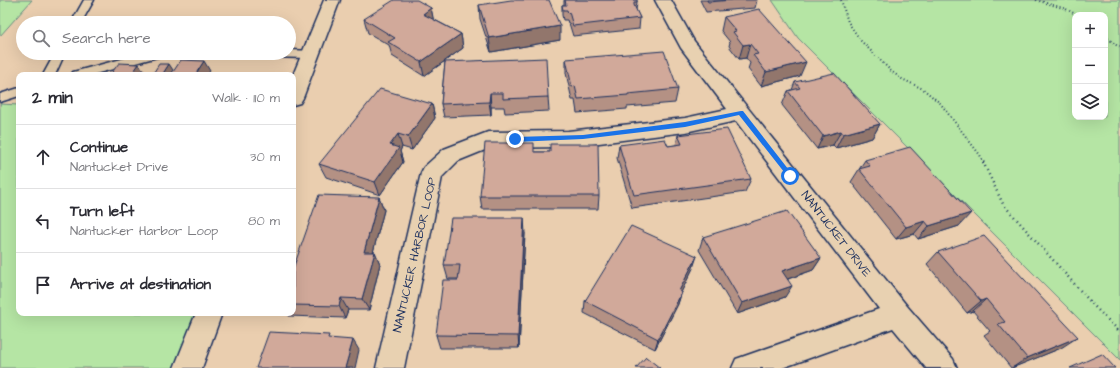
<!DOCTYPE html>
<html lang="en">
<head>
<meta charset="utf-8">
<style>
	:root { --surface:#fff; --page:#f2f2f3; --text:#2b2b33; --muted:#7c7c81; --line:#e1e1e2 }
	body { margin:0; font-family:"Architects Daughter",sans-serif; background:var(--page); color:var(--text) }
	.controls { position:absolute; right:12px; top:12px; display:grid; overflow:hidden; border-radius:8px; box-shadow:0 4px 16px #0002 }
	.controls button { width:36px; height:36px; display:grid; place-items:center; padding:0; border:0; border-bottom:1px solid var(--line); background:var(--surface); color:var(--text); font:20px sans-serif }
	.stop { position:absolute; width:12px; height:12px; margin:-9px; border:3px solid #1a73e8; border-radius:50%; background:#fff }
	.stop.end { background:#1a73e8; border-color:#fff; box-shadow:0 1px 4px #0008 }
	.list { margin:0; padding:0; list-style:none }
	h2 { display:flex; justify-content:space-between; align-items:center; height:52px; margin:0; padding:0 16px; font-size:17px }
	h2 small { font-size:13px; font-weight:400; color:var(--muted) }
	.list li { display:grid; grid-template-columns:26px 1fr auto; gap:12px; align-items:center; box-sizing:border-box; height:64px; padding:0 16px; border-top:1px solid var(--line) }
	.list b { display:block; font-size:15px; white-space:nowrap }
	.list p { margin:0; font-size:13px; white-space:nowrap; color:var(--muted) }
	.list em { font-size:13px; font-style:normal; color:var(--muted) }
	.icon { flex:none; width:22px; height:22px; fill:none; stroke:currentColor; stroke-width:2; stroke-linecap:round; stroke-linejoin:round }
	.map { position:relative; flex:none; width:1120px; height:368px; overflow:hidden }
	.search { position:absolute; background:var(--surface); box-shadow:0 4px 16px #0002; left:16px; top:16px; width:280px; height:44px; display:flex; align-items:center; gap:10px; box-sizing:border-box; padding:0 14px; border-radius:22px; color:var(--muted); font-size:15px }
	.panel { position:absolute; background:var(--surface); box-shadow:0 4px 16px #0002; left:16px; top:72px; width:280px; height:244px; border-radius:8px }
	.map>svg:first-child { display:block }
</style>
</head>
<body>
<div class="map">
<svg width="1120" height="368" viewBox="0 0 1120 368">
	<rect width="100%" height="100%" fill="#eaceaf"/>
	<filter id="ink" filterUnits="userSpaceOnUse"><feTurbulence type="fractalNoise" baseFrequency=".025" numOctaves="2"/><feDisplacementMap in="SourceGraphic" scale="8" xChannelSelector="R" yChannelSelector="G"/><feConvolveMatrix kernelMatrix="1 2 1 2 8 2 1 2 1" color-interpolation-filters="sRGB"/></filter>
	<g filter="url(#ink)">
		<path fill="#b5e5a4" stroke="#688a81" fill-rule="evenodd" d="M0,0H32L0,36Z
			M772,0H1120V360L798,38ZM1075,15H1105V117H1075Z
			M0,104L19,105V313H196L174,368H0Z"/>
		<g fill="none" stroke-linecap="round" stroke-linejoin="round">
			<g stroke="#1b2f5e" stroke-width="3">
				<path id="lane" d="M84,0H94L81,23H71Z
					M289,50L314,51L315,54L314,57L310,58L263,57L259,56L258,53H289Z
					M55,53H65L55,75H43Z
					M144,53H162L161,56L91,75H71L73,72Z
					M19,88V96L0,102V94Z"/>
			</g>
			<g stroke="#1b2f5e" stroke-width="3">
				<path id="street" d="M324,0H340L303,98L300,103L293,105V75Z
					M655,0H671L694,41L907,306L953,359L957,368H926L893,328L782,368H732L736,359L879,309L736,121L685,132L568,147L490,148L458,161L442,177L404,368H376L421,173L424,167L444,149L488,132L568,131L685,118L727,109L681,48Z
					M196,313H222L202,368H174Z"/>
			</g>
			<path stroke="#1b2f5e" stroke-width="2" stroke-dasharray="1 2.5" stroke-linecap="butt" d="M841,0L848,22L861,41L891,71L902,79L923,89L940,103L980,155L984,163
				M1036,0L1066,9L1077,15
				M1105,36L1120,48"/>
			<path stroke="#1b2f5e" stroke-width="2.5" stroke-dasharray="1 3.5" stroke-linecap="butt" d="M983,162L1003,204L1095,307L1120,332"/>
			<use href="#lane" fill="#e8d1b1" fill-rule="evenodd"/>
			<use href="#street" fill="#e8d1b1" fill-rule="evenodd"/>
		</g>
		<path fill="#b49184" stroke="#1b2f5e" d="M564,0H637V2L636,10L640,18L639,29L573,36L569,23H568L567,20H563L562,15V5H564Z
			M700,0H757L755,8L706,12Z
			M479,5L560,40L491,52L480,19Z
			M431,8L433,19L461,34L463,48L424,76L392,56L389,45L368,33L364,19Z
			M724,17L800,76L761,86L748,69L750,63L746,58L739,59L729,46L730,42L721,31Z
			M566,59L678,89L675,103L627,107V109L577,113L575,100H572L566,73Z
			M445,62L548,97L549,111L505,113L504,107H491V115L444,117L441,104Z
			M795,82L880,124L872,138L836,148L833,145L817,149L782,105L788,91L792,90Z
			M432,104L435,118L412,150L402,147L400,151L403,162L380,195L326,177L319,164Z
			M678,135L751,179L745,192L632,208L617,158L619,145L668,146L676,145Z
			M535,152H550L599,196L598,209H482L480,196Z
			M865,160L959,226L918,239L914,234L896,239L851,182Z
			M379,197L384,210L373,252H375L380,264L369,310H348L345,318L289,316L287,313H293V269Z
			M525,233L519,348H440L436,335L458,279H448L444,265Z
			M703,237L821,258L813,270L788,279L785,297L737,314L699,250Z
			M938,252L1061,348L1011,368L984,335L990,331L973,311L967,313L927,264Z
			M693,268L681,292L678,304L655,349L584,313L585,301Z"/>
		<path fill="#92766c" stroke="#1b2f5e" d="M431,8L434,22L423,14Z
			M560,26V40L491,52L489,38Z
			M461,34L463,48L424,76L421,62Z
			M750,44L746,58L739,59L743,45Z
			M204,61L210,71L207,75H195Z
			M806,62L800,76L761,86L766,72Z
			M139,64L146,74V75H131Z
			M169,64L173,70L169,75H162Z
			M490,93L491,107V115L489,102Z
			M432,104L435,118L412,150L408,137Z
			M880,124L872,138L836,148L843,134Z
			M841,131L833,145L817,149L823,136Z
			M398,134L402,147L400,151L403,162L380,195L375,182L390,145Z
			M379,197L384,210L370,264L364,252Z
			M971,213L959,226L918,239L929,226Z
			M524,218L525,233L519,348L518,336Z
			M925,221L914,234L896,239L906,227Z
			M375,252L380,264L369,310L362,299Z
			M697,256L693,268L676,303L679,291Z
			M821,258L813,270L776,283L782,271Z
			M792,286L785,297L737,314L742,303Z
			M682,292L678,304L655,349L658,339Z
			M341,298L348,310L345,318L339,306Z
			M986,299L973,311L967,313L981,301Z
			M1078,337L1061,348L1012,368L1027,358Z
			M353,340L359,350L355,368H345Z"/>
		<path fill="#d1a99a" stroke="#1b2f5e" d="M394,0H417L431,8L423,14L461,34L421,62L388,42L395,38L364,19Z
			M511,0H549L560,26L489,38L479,5Z
			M565,0H637V2H634V5L640,18L573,26L569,12L568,13L567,10H563L562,5H566Z
			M707,0H732L708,2Z
			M759,9L806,62L766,72L753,55L758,54L750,44L743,45L733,32L736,31L724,17Z
			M664,51L678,89L628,94V95L578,99L575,86L572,87L566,59Z
			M546,58L548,97L503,99V93H490L489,102L441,104L445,62Z
			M181,60L204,61L195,75H171Z
			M119,63L139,64L131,75H110Z
			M159,64H169L162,75H152Z
			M834,73L880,124L843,134L841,131L823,136L788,91L800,88L795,82Z
			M380,89L432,104L408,137L398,134L390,145L399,148L375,182L319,164Z
			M727,129L751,179L634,195L619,145L665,139L668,146L682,144L678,135Z
			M485,143H534V152H550V144H598L599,196H480Z
			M910,147L971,213L929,226L925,221L906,227L859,169L870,166L865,160Z
			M319,195L379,197L364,252H375L362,299L341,298L339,306L293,305V269Z
			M787,211L821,258L782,271L792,286L742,303L703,237Z
			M451,218H524L518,336L436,335L443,280H458L460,265H444Z
			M631,226L697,256L679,291L682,292L658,339L585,301Z
			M984,236L1078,337L1027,358L998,324L1005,322L986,299L981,301L938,252Z
			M269,332L329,335L328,338L353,340L345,368H256Z
			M1102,354L1115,368H1070Z
			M646,357L660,368H636Z"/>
	</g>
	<path fill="#1a73e8" d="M741,111H743L792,174V177H788L739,115L685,127L583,139L515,142L512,139L515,137L583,135L685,122Z"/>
	<g text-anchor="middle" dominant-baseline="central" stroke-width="4" stroke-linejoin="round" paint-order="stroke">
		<g font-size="12" fill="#1b2f5e" stroke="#e8d1b1">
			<text transform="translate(836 234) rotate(52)">NANTUCKET DRIVE</text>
			<text transform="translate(415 255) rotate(-77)">NANTUCKER HARBOR LOOP</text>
		</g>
	</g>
</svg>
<div class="controls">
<button>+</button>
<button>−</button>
<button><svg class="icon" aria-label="layers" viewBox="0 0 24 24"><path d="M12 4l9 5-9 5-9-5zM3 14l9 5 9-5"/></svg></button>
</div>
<div class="stop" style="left:790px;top:176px"></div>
<div class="stop end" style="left:515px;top:139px"></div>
<div class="search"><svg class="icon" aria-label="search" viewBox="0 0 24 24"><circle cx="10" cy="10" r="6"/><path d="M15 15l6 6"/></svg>Search here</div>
<section class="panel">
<h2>2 min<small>Walk · 110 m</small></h2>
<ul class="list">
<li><svg class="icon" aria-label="ahead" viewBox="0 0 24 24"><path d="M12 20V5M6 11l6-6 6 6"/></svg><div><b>Continue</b><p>Nantucket Drive</p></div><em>30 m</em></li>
<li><svg class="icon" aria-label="left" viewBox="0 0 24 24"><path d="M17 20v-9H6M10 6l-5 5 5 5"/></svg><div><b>Turn left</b><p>Nantucker Harbor Loop</p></div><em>80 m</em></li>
<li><svg class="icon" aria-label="arrive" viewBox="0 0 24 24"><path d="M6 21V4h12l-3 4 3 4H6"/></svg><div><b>Arrive at destination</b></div></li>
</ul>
</section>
</div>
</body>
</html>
